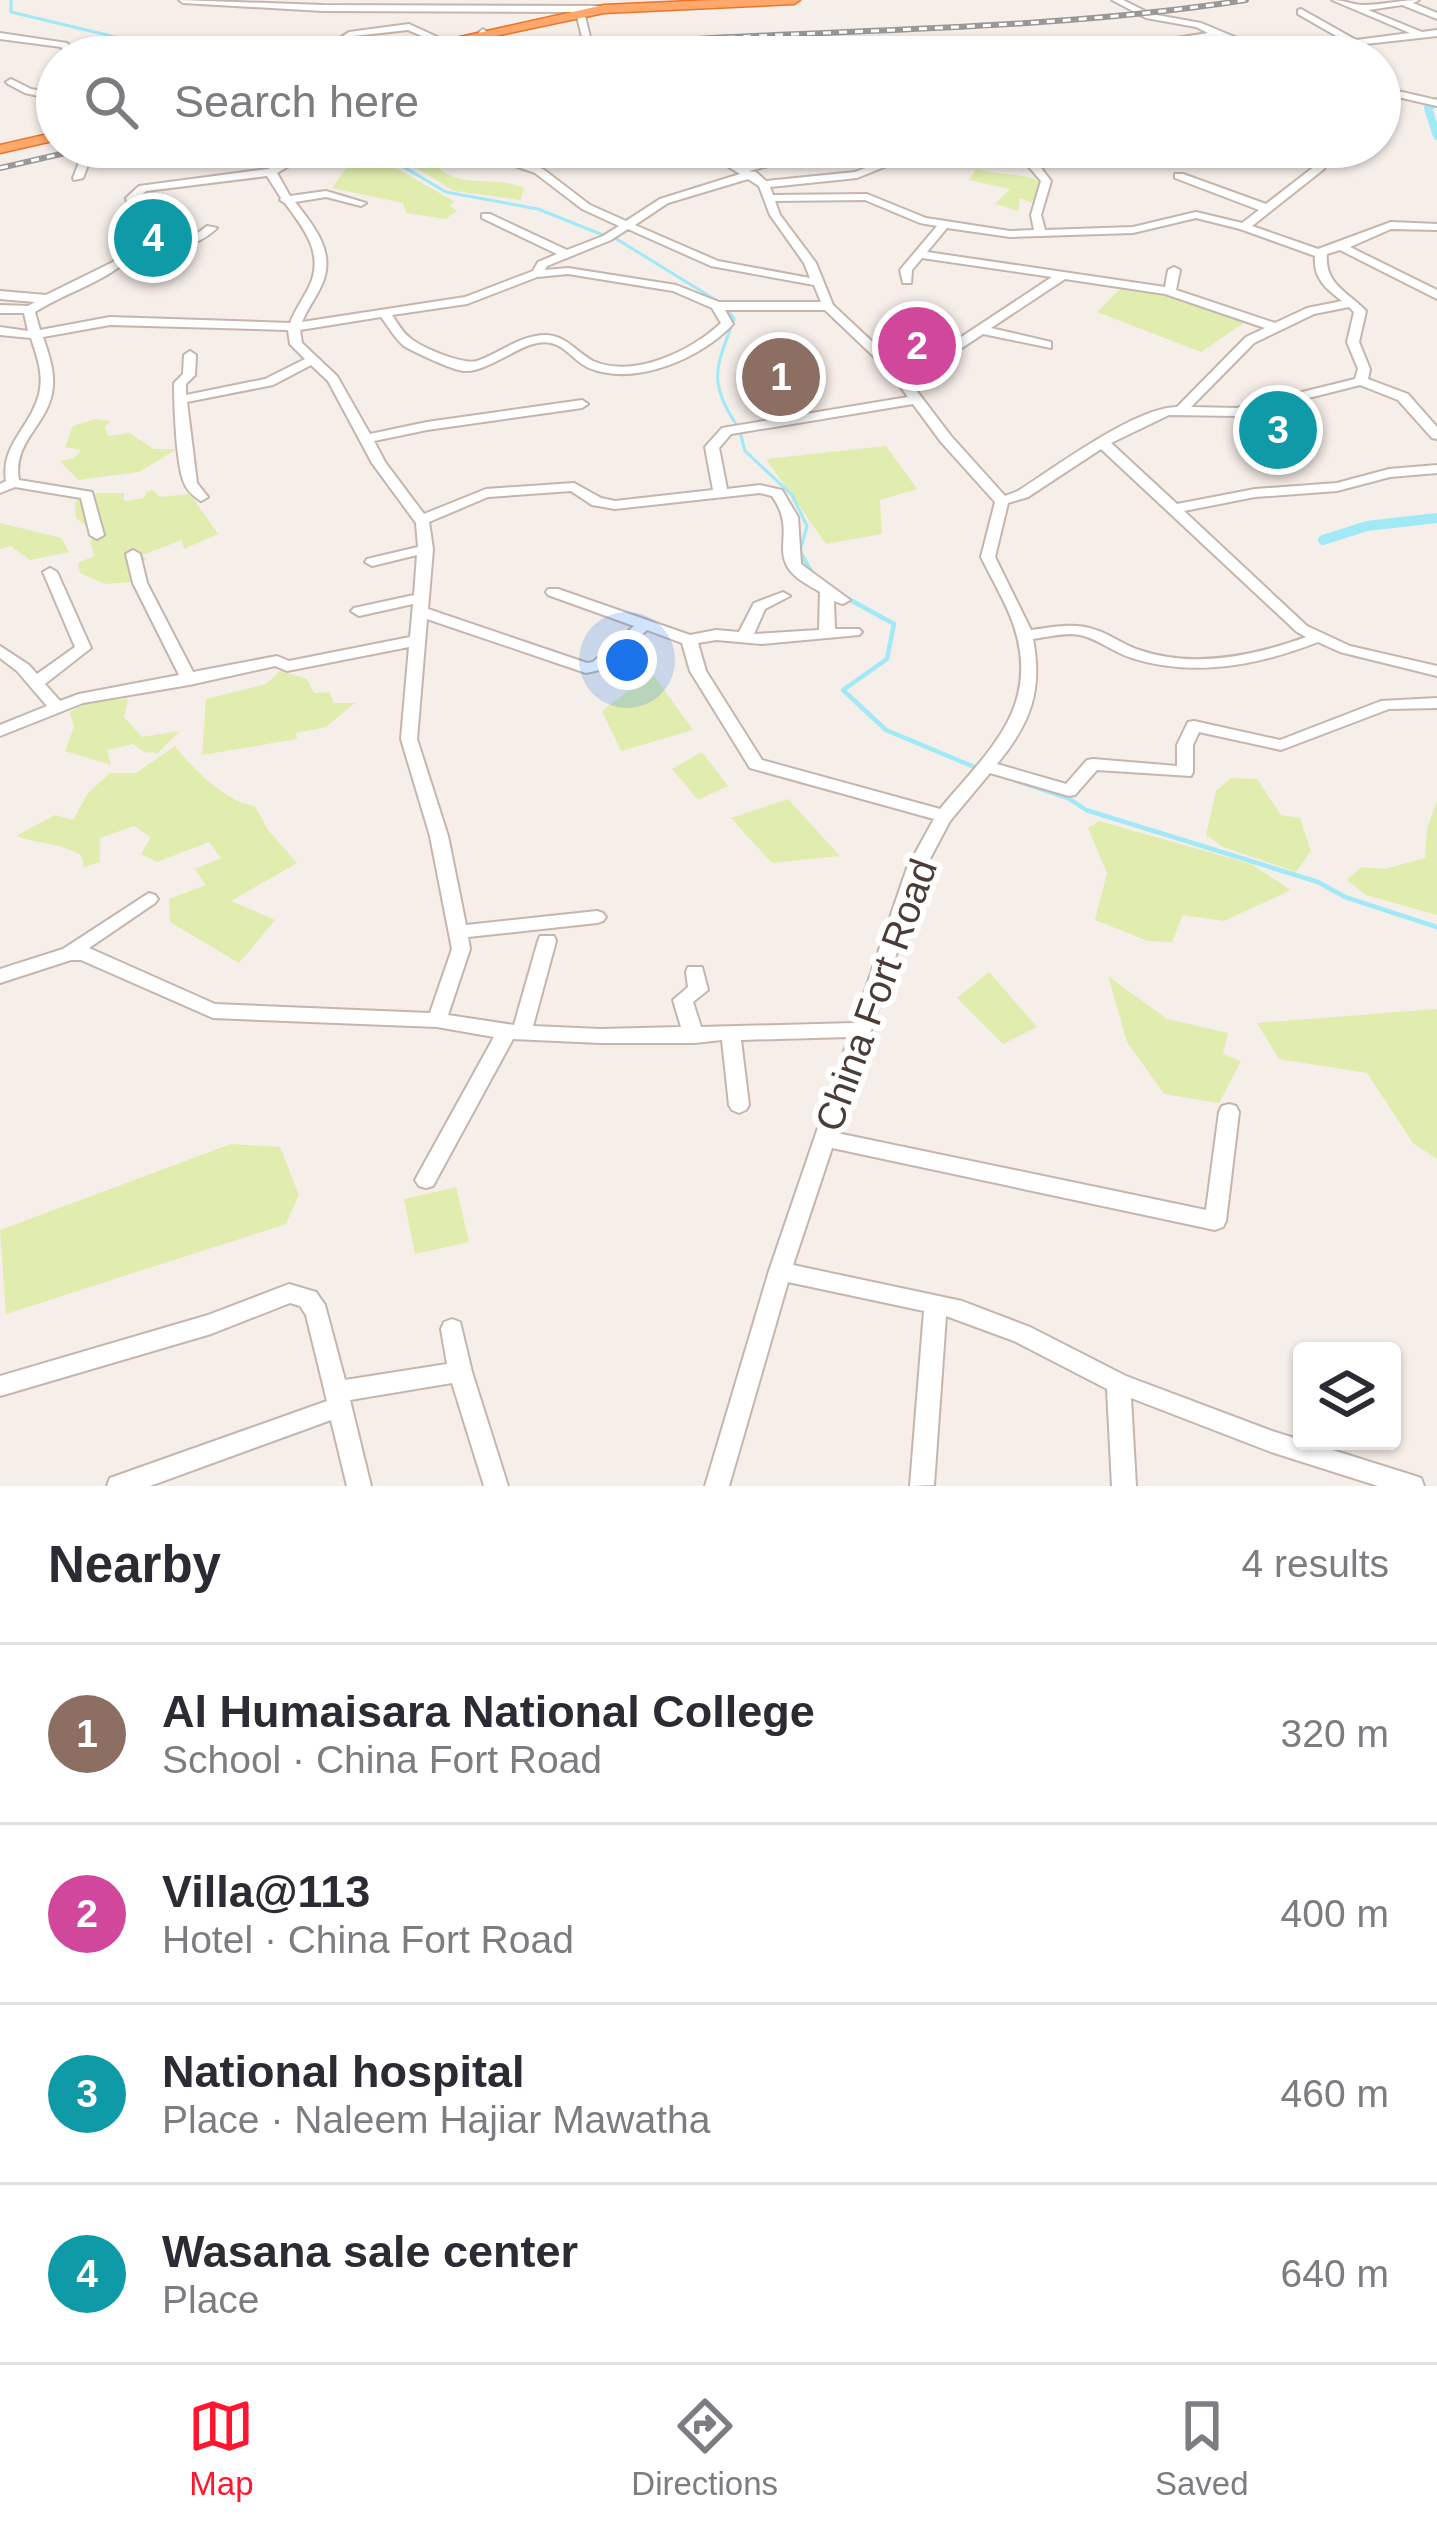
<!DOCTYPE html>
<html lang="en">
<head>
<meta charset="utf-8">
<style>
	:root { --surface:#fff; --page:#f7f7f7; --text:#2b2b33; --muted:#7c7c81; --line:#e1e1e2; --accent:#ff162e }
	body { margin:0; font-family:Helvetica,sans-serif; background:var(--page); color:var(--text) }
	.controls { position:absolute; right:36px; bottom:36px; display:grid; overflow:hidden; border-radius:12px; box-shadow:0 3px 9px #0004 }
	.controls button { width:108px; height:108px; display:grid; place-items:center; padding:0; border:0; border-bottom:3px solid var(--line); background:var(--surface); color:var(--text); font:60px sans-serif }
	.you { position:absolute; left:627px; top:660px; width:42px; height:42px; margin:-30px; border:9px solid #fff; border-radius:50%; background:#1a73e8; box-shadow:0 0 0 18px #1a73e833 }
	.badge { display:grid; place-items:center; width:78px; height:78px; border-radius:50%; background:var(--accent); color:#fff; font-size:39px; font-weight:700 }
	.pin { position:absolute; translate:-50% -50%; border:6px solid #fff; box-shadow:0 3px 12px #0006 }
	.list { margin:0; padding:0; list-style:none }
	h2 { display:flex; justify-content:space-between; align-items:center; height:156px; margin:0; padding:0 48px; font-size:51px }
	h2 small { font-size:39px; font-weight:400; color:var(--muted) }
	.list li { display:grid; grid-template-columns:78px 1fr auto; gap:36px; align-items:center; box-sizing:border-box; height:180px; padding:0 48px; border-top:3px solid var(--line) }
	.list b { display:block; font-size:45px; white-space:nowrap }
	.list p { margin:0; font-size:39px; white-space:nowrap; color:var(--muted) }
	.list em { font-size:39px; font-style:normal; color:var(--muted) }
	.icon { flex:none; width:66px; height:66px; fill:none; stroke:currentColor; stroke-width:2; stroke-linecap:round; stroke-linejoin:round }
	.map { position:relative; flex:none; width:1437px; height:1486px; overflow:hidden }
	.search { position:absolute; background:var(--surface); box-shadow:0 3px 9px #0004; left:36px; right:36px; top:36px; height:132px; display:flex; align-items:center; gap:30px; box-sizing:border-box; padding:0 42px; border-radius:66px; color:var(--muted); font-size:45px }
	.sheet { height:876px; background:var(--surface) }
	nav { display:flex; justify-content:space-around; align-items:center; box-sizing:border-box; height:168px; border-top:3px solid var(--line); background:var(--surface); font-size:33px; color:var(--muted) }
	nav a { display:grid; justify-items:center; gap:6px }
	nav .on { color:var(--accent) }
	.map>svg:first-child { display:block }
</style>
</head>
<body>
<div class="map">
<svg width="1437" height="1486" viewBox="0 0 1437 1486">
	<rect width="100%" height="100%" fill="#f6eee9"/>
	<path fill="#e0edaf" d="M438,147L473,153L439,169C465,189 496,175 524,188L521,200L454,191L405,161Z
		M351,161L398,169L455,202L449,205L457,211L446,219L406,213L403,203L332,188Z
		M976,169C995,175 1027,173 1041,182L1034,204L1020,198L1018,211L995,204L1010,189L969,180Z
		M1122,287L1182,297L1248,320L1201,352L1097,312Z
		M95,419L111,421L105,427L108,436L129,433L154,449H177L139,472L78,480L60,461L74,458L81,450L65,447L73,426Z
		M886,446L917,489L880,500L882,534L826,544L766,459Z
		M153,490L160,497L190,494L218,534L184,549L182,540L142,555L146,559L131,582L105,584L80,573L78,563L94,556L90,541L97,534L76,518L75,501L97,493H124V501L144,498L146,492Z
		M0,523L61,538L69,552L30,560L11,546L0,549Z
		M280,671L307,679L314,693L329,692L334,703H355L326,727L296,733L297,739L202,755L206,699L266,684Z
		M652,673L693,730L621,751L602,711Z
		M128,699L124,717L142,737L180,731L158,753L144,752L133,744L107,750L111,765L65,751L74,727L70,712L91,701Z
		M175,746C192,768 227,803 255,806L268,830L297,863L231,901L275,920L239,963L170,922L169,899L206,885L195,869L221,858L209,842L157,862L141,854L151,837L134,826L100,838V862L84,867L81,855C60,843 39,844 16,836L55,815L73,820L88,793L110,773H136Z
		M702,752L728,786L698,800L672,769Z
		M1231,778L1257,779L1281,815L1300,818L1311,851L1296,872L1223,847L1206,835L1216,791Z
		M788,799L840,856L772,863L731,818Z
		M1437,800V915L1366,895L1347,880L1361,867L1385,869L1425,858L1427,829Z
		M1099,821L1251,864L1291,890L1224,921L1183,915L1172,942L1148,941L1095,920L1107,873L1088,828Z
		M989,972L1037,1027L1003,1044L957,998Z
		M1108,976L1167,1019L1228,1033L1223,1054L1241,1061L1219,1103L1164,1094L1127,1042Z
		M1437,1009V1159L1413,1143L1367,1073L1279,1059L1257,1023Z
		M231,1144L280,1147L299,1195L286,1224L6,1314L0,1230Z
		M456,1187L469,1242L415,1254L404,1199Z"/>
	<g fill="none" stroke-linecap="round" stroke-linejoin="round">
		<path stroke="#a1e9f6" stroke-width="3" d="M11,0V12L124,39L146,57
			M319,148L402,166L446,192L538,209L603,235
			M615,238L719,302
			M726,308L734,319C717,366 707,380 736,424
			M740,432L745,451L792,495L807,526L799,555"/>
		<path stroke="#a1e9f6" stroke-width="4.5" d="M800,552L812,573
			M845,597L894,624L887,659L843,690L886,730L979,769
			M1002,776L1068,798L1086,810L1318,882L1345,897L1437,927"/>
		<path stroke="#a1e9f6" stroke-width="8" d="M1437,101L1428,108L1437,136"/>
		<path stroke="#a1e9f6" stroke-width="10" d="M1323,540L1367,526L1437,518"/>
	</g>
	<path fill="#dbcac0" stroke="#d4bcb0" stroke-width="3" d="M1289,409L1308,425L1296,427L1303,433L1293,435L1297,438L1281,440L1259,421L1278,418L1271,412Z"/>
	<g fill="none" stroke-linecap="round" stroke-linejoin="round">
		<g stroke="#c5b6ad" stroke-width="4">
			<path id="minor" d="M179,0L323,5L604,6L608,9L604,12H584L590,37L586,40L582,37L576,12L323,11L183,3Z
				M1112,0H1123L1151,14L1201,23L1266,50L1345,41L1298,14V10L1301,9L1356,40L1410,33L1332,0C1344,0 1353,5 1364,5C1382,5 1401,0 1419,0L1413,3L1437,13V19L1402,5L1368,10L1422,32L1437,30V36L1276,54V57H1266L1218,37L1077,57H1053L1208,33L1196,27L1146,18Z
				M409,24L446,41L438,43L408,30L354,36L337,47L348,57H337L326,47L349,32Z
				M483,29L487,32L486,57H476L479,32Z
				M0,33L67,43L78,57H68L61,47L0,39Z
				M858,45L861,46L868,57H858L853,48Z
				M265,46L268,47V51L237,57H218Z
				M814,52L817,53L820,57H810L811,53Z
				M11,79L31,89L57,94V100L25,93L8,84L6,82Z
				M1380,87L1437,100V106L1380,93Z
				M85,147H95L83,178L74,180L73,178Z
				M234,147L301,151L309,147H321L277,173L290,196L326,191L366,203L361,206L326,197L295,202C312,224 334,249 324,279C319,294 308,307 302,322L465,297L533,271L538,262L557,254L482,218V214H490L567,250L603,236L619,226L582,209L535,173L462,147H477L543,169L590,205L626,221L660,199L740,174L697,147H709L742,166L823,147H841L749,171L756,172L766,181L855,172L920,147H934L857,178L770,187L773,195L867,194L926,218L1010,231L1034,230L1031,215L1041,181L1029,167L1030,165L1076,147H1090L1041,168L1051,181L1041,215L1045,230L1133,227L1196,212L1242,223L1259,210L1175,178V174H1183L1266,204L1315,166L1314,160L1299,147H1310L1324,159V169L1252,226L1318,249L1391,222L1437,224V230L1391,229L1350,247L1437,290V299L1340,250L1327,254C1324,284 1348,292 1366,311L1359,342L1370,369L1368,379L1408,394L1437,427V439L1432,438L1398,400L1360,385L1237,416L1169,415L1111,443L1177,504L1255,489L1337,483L1389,469L1437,465V473L1390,477L1337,491L1255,497L1184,511L1307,626L1350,646L1437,666V676L1340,652L1318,642C1259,665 1195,678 1132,658C1114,653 1099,639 1080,635C1065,632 1048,637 1033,639C1043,691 1030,724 997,764L1066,784L1087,760L1093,759L1177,766V745L1188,722L1194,721L1280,740L1381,701L1437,698V708L1389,709L1281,750L1199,732L1193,745V772L1191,776L1097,770L1075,795L1069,796L990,773L950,821L925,868L837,1133L1206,1210L1219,1112L1222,1106L1229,1104L1236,1106L1239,1112L1226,1221L1223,1227L1215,1230L832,1148L793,1265L962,1301L1030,1327L1126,1376L1272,1431L1412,1475L1421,1478L1424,1486H1378L1271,1452L1131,1398L1136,1486H1112L1107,1389L1014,1341L946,1316L934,1485L910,1486L924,1311L788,1282L729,1486H705L769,1271L849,1037L741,1040L749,1105L746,1110L739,1113L732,1110L729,1105L722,1040L694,1043H600L513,1039L433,1186L426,1188L419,1186L415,1180L494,1037L437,1027L213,1018L81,960H71L0,983V969L63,949L149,893L155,895L158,899L155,903L89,948L215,1004L430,1013L452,949L430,836L401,739L409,647L287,671L275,666L189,685L83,703L0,736V725L47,706L17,671L0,658V646L29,665L37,674L75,647L43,572L50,568L57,572L91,648L45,684L60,701L79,694L179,675L133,583L126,554L133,550L140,554L147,583L193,672L277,656L289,661L410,637L413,604L359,616L351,611L354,608L414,595L417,555L372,566L365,562L367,559L418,547L416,523L372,463L328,381L311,365L273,385L187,402L197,483L208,497L201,501C193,496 186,490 183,480C176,459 174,406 174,383L183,374L184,355L190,351L196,355L195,375L186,384V395L265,379L305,359L290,344L288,330L110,325L43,337C49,355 56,374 52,393C46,426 12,443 19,480L92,492L104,535L97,539L90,535L81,498L15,487L0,493V484L6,481C0,445 31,427 39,394C44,375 37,356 31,338L0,335V327L28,331L24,313H0V305L28,306L35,302L0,299V291L46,295L113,262L135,239L126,198L139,186L268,169L292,156L239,150ZM267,176L281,198L280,200L285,203C304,229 325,254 309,287C303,299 295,310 290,323L110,317L40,330L35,312C69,290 113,281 139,248C168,251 195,249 217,228L207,226C188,242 169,244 144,242L147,239L137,199L146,191ZM748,179L759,186L770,215L804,263L810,278L718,261L635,225L668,203ZM865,200L920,223L937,226L900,270L903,283H911L912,270L922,258L1052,277L934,355L895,363L833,305L816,263L780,215L775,201ZM1196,218L1240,229L1315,256C1313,278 1326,289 1342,301L1307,308L1275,323L1176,290L1180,270L1174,267L1168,270L1165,287L927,252L947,228L1010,237L1133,233ZM628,229L711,266L814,285L821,302H719L676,285L568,268L545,270L547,266L611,240ZM568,274L673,291L712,308L721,323C691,351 634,379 593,361C576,352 567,336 546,335C520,335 500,353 477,361C463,365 419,347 409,337C402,332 397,322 392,315L467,304L537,277ZM1065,279L1165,294L1265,328L1246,337L1177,407C1136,407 1054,468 1018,491L1005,496L951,436L900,369L942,361L983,334L1051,348V342L991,328ZM1349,307L1354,312L1347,342L1358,369L1355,379L1237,408L1191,407L1254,343L1314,314ZM725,310H825L888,370L908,397L722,428L705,447L713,490L615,501L601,498L574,483L486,489L424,514L385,462L374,441L427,430L582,408L588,404L582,400L427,422L370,434L337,376L302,343L300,330L381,317C388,326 395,339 404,346C414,352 452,370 464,371C475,372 489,365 499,360C514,353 533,339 551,343C566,346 575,362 589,368C635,387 702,358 733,324ZM913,404L941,442L995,502L981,557C992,580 1006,602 1014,626C1041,708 988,751 940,809L762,760L706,671L698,643L716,640L762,644L859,635L862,632L859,629H835L834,601L843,604L850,600L801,564L798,517L782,490L760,485L727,489L719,448L731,434ZM1101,449L1297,632L1306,637C1254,656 1194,669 1139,650C1124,645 1111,635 1096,630C1075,622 1053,627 1031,630L995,557L1008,503L1028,497ZM571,491L592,505L615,509L760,493L772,496C794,527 776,545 787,566C794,578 808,585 820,592L819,630L754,634L765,609L790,596L783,592L754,603L739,632L716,630L690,635L558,589H548L546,592L548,595L634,626L593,662L587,663L428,609L433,549L429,522L488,497ZM427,619L586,673L604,669L647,630L682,643L690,671L750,768L934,819L907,868L854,1023L701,1027L693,1002L708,990L702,967H688L686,972L688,987L673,1000L681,1027L600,1029L533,1026L556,941L554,936H540L538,941L514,1025L448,1015L470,949L468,937L597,923L603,921L606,917L603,913L597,911L466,925L448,836L417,739Z
				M289,1284L316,1292L325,1305L345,1380L447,1364L441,1329L444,1322L452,1319L460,1322L472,1372L508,1486H484L452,1383L350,1400L371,1486H347L331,1420L150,1486H107L110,1478L327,1401L306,1315L300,1306L290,1303L211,1334L0,1396V1376L208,1315Z"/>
		</g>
		<g stroke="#ea752e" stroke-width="3">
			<path id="highway" d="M714,0H800L794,4L604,13L396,57H370L604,5Z
				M57,132V140L0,153V145Z"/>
		</g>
		<use href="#minor" fill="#fff" fill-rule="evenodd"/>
		<use href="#highway" fill="#ffa86a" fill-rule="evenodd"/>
		<g stroke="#989898" stroke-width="6">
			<path id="rail" d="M488,57C740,25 995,39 1246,0
				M0,168L91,147"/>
		</g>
		<use href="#rail" stroke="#fff" stroke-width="3" stroke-dasharray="8" stroke-linecap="butt"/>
	</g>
	<g text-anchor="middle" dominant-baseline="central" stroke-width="12" stroke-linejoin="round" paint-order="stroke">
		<g font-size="39" fill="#4a3d36" stroke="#fff">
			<text transform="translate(876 995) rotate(-70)">China Fort Road</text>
		</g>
	</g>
</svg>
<div class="controls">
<button><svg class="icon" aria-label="layers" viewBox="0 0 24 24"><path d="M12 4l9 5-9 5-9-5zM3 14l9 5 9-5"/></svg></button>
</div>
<div class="you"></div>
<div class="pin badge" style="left:781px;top:377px;background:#8d6e63">1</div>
<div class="pin badge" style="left:917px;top:346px;background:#d1479c">2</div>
<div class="pin badge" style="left:1278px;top:430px;background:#0f9aa8">3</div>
<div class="pin badge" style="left:153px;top:238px;background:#0f9aa8">4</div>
<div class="search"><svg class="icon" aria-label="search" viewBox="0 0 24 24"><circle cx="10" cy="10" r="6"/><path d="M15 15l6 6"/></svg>Search here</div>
</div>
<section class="sheet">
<h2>Nearby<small>4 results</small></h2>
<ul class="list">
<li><span class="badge" style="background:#8d6e63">1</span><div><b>Al Humaisara National College</b><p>School · China Fort Road</p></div><em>320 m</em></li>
<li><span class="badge" style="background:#d1479c">2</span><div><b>Villa@113</b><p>Hotel · China Fort Road</p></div><em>400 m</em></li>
<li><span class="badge" style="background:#0f9aa8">3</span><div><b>National hospital</b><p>Place · Naleem Hajiar Mawatha</p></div><em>460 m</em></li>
<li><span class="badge" style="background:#0f9aa8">4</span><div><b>Wasana sale center</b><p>Place</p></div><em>640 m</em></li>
</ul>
</section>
<nav>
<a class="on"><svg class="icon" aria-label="map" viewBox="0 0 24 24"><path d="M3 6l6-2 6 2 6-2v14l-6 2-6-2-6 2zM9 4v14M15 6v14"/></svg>Map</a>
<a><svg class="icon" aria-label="directions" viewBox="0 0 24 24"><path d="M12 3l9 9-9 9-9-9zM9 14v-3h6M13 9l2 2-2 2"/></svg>Directions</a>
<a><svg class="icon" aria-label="saved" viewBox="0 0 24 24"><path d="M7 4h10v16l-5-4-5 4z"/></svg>Saved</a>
</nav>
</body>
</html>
